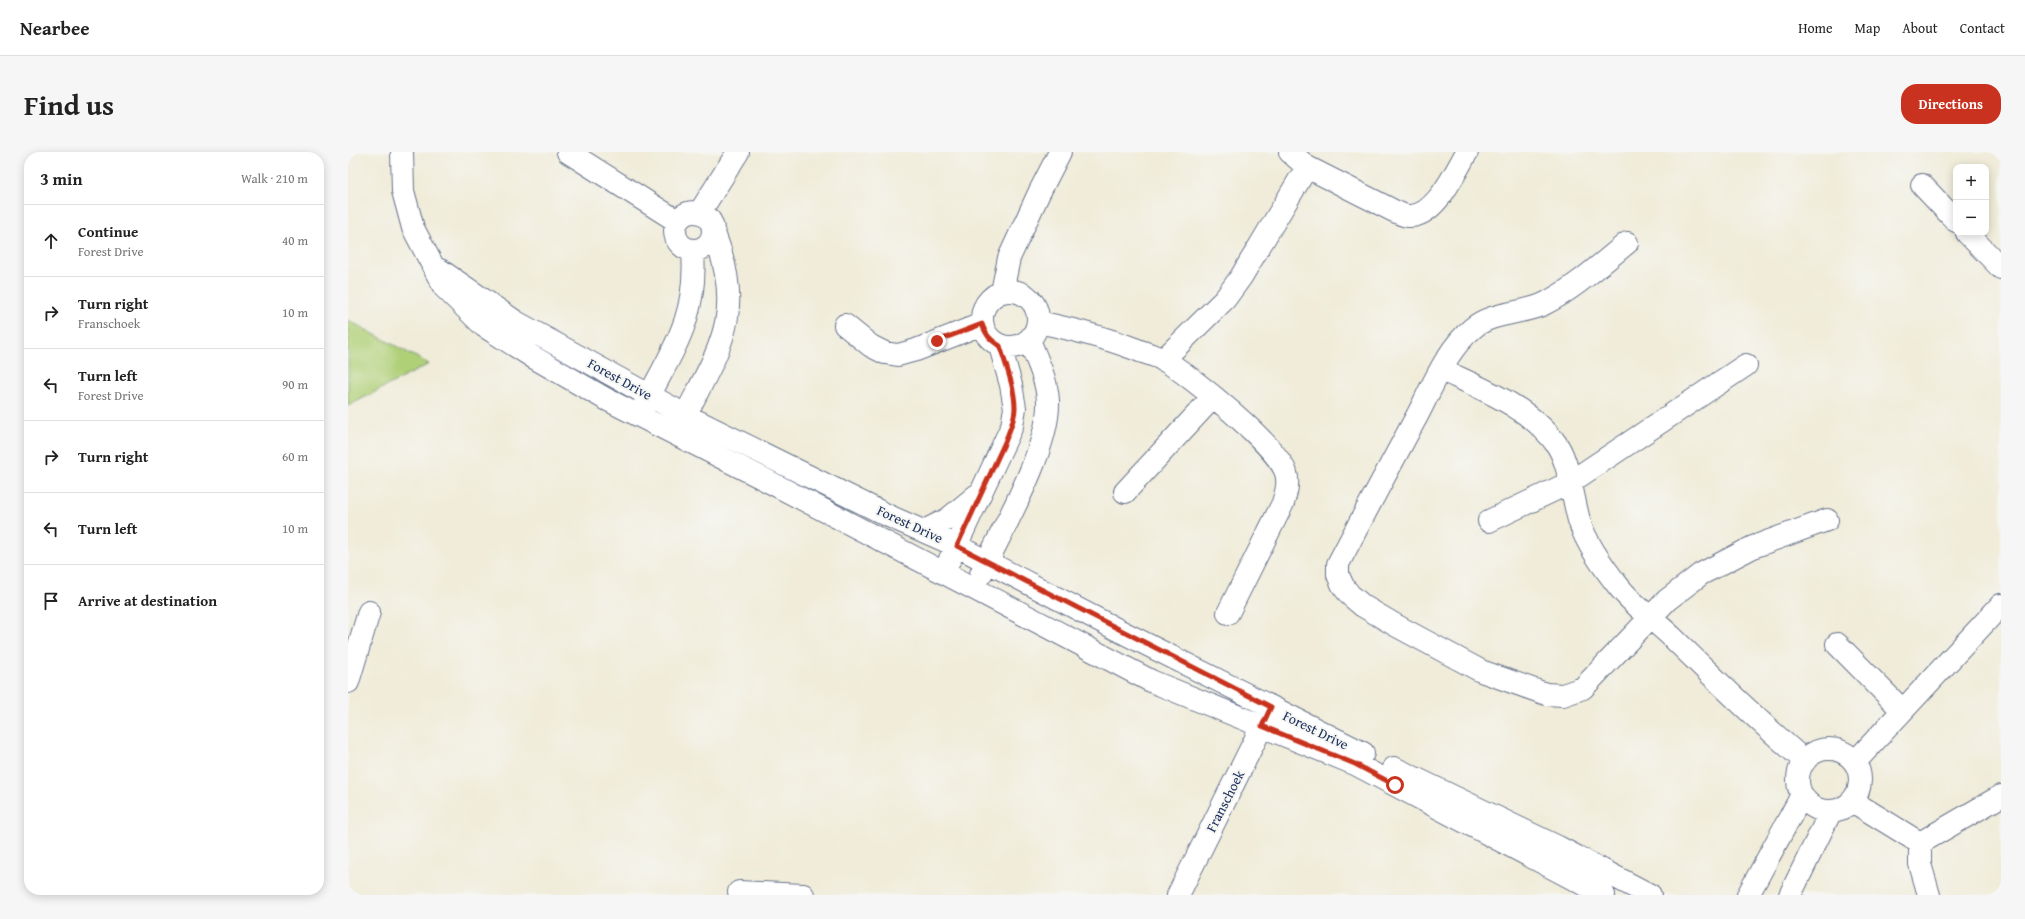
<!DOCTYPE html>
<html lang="en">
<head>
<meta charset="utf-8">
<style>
	:root { --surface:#fff; --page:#f6f6f6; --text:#222; --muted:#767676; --line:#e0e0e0; --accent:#c8321e }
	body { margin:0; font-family:"Gentium Book Plus",serif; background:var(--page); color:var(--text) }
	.controls { position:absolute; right:12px; top:12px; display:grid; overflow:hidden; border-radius:8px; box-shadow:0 2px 10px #0003 }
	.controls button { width:36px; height:36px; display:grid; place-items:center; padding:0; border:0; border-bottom:1px solid var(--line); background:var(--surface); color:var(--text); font:20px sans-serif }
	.stop { position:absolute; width:12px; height:12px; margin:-9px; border:3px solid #c8321e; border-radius:50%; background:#fff }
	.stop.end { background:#c8321e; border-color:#fff; box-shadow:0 1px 4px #0008 }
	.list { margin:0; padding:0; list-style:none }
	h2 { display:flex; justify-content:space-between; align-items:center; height:52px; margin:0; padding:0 16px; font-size:17px }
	h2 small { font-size:13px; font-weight:400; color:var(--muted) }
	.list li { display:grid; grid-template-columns:26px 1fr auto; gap:12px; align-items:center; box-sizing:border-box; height:72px; padding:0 16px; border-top:1px solid var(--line) }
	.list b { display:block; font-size:15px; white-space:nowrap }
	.list p { margin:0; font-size:13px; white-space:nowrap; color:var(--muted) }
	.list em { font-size:13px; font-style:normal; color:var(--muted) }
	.icon { flex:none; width:22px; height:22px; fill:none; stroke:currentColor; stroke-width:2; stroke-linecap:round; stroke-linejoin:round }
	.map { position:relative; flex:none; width:1653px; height:743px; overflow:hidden; border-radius:16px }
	header { display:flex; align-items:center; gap:24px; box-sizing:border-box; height:56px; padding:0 20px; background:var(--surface); border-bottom:1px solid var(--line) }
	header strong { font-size:19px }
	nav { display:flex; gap:22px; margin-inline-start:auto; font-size:14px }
	.intro { display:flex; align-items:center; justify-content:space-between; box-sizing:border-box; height:96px; padding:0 24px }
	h1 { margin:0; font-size:28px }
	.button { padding:10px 18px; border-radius:16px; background:var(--accent); color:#fff; font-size:14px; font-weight:700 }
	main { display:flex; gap:24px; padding:0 24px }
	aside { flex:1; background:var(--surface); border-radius:16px; box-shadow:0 2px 10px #0003 }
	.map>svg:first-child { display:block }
</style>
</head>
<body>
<header>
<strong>Nearbee</strong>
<nav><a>Home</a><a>Map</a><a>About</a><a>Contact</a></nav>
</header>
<div class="intro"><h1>Find us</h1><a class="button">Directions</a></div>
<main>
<aside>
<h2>3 min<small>Walk · 210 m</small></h2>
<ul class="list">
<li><svg class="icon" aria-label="ahead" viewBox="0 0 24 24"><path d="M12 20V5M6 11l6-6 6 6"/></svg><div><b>Continue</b><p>Forest Drive</p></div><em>40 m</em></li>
<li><svg class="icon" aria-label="right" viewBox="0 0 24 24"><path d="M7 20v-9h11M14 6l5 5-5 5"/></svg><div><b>Turn right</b><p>Franschoek</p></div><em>10 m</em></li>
<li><svg class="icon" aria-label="left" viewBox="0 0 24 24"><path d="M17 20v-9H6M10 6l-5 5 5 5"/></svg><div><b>Turn left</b><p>Forest Drive</p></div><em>90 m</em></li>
<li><svg class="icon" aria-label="right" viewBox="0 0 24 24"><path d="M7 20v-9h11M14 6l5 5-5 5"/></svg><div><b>Turn right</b></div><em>60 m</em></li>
<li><svg class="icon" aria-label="left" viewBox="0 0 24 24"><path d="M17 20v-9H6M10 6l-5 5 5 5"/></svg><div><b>Turn left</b></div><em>10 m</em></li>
<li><svg class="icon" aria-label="arrive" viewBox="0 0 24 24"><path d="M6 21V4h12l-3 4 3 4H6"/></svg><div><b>Arrive at destination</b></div></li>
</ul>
</aside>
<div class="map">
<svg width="1653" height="743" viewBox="0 0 1653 743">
	<rect width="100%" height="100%" fill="#f6f6f2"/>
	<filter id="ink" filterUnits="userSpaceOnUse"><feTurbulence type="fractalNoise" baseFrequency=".025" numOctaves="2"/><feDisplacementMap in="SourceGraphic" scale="8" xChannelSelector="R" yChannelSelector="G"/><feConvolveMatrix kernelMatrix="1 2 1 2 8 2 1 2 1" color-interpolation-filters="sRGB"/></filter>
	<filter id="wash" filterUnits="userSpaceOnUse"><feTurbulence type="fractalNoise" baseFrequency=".012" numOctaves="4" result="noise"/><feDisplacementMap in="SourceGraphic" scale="16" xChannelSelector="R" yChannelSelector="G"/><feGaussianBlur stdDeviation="0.9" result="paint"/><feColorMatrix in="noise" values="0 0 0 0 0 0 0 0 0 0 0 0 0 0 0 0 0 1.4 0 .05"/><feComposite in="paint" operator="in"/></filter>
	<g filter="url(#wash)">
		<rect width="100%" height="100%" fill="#f0ecd9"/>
		<path fill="#b0d078" stroke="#66806b" d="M0,168L81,212L0,254Z"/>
	</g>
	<g filter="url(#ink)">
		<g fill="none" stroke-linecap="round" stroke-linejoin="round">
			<g stroke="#667189" stroke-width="24">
				<path id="minor" d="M54,0L55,39L65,76L96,135L136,174L185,205L256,246L414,326L803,529L1007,612L1256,743
					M220,0L329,69
					M942,0L959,15
					M1574,33L1608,69
					M327 79a19 19 0 1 1 38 0a19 19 0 1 1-38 0Z
					M352,60L390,0
					M1619,81L1653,116
					M1279,91C1253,112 1226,137 1196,152C1174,162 1144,160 1125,176C1099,197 1085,233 1070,262C1043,312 1016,362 990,412V423L995,434L1002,443L1015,454L1049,474L1133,519L1198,542L1215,543L1235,536L1319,448L1353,422L1405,395L1479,368
					M92,118L168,170L337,263L543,365L609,394L772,479L1015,601
					M634 167a28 28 0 1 1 56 0a28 28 0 1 1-56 0Z
					M654,140L661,106L691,41L712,0
					M690,170C724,177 755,185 787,197C796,201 807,203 816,208C843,224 929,293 938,321C941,331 938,341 935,351L880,461
					M497,173L523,194L537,201L550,203L568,198L634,172
					M815,208L877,147L893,125L959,15L1048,60C1051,61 1056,64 1060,64C1087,66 1107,20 1119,0
					M1094,218C1134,237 1182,255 1209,293C1221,311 1225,347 1231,368C1238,392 1256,416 1271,435C1286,454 1307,469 1324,485C1367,527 1410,569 1457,609
					M295,256C324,198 350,167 345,99
					M331,276C368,200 400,167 366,81
					M777,340L865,245
					M1141,369L1221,331L1398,213
					M576,379L600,367L629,343
					M602,407L664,274L667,256L663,233L652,194
					M633,422C654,378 702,296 700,249C699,228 689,208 681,188
					M1489,492L1554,558
					M0,530L21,460
					M1450 628a31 31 0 1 1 62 0a31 31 0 1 1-62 0Z
					M1507,610L1653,453
					M1046,616L1210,695L1302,743
					M1504,649L1572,691
					M1572,691L1653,644
					M1572,691V712L1581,743
					M391,740L455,743
					M830,743L920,562
					M1400,743L1454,643
					M1442,743L1483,659"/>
			</g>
			<use href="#minor" stroke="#fff" stroke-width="22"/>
		</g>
	</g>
	<g fill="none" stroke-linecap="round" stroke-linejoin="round" filter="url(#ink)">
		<path stroke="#c8321e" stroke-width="5" d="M589,189L634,172C638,183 642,188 652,194C658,214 667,236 667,256C667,268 661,279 657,290L609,394L923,555L914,574L1007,612L1047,633"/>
	</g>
	<g text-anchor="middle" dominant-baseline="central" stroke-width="4" stroke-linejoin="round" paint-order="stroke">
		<g font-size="14" fill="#1b2f5e" stroke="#f6f6f2">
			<text transform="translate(272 227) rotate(29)">Forest Drive</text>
			<text transform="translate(562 372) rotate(25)">Forest Drive</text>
			<text transform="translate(968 578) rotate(26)">Forest Drive</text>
			<text transform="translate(877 649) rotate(-63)">Franschoek</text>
		</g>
	</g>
</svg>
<div class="controls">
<button>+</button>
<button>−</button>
</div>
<div class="stop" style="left:1047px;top:633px"></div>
<div class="stop end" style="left:589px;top:189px"></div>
</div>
</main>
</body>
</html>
